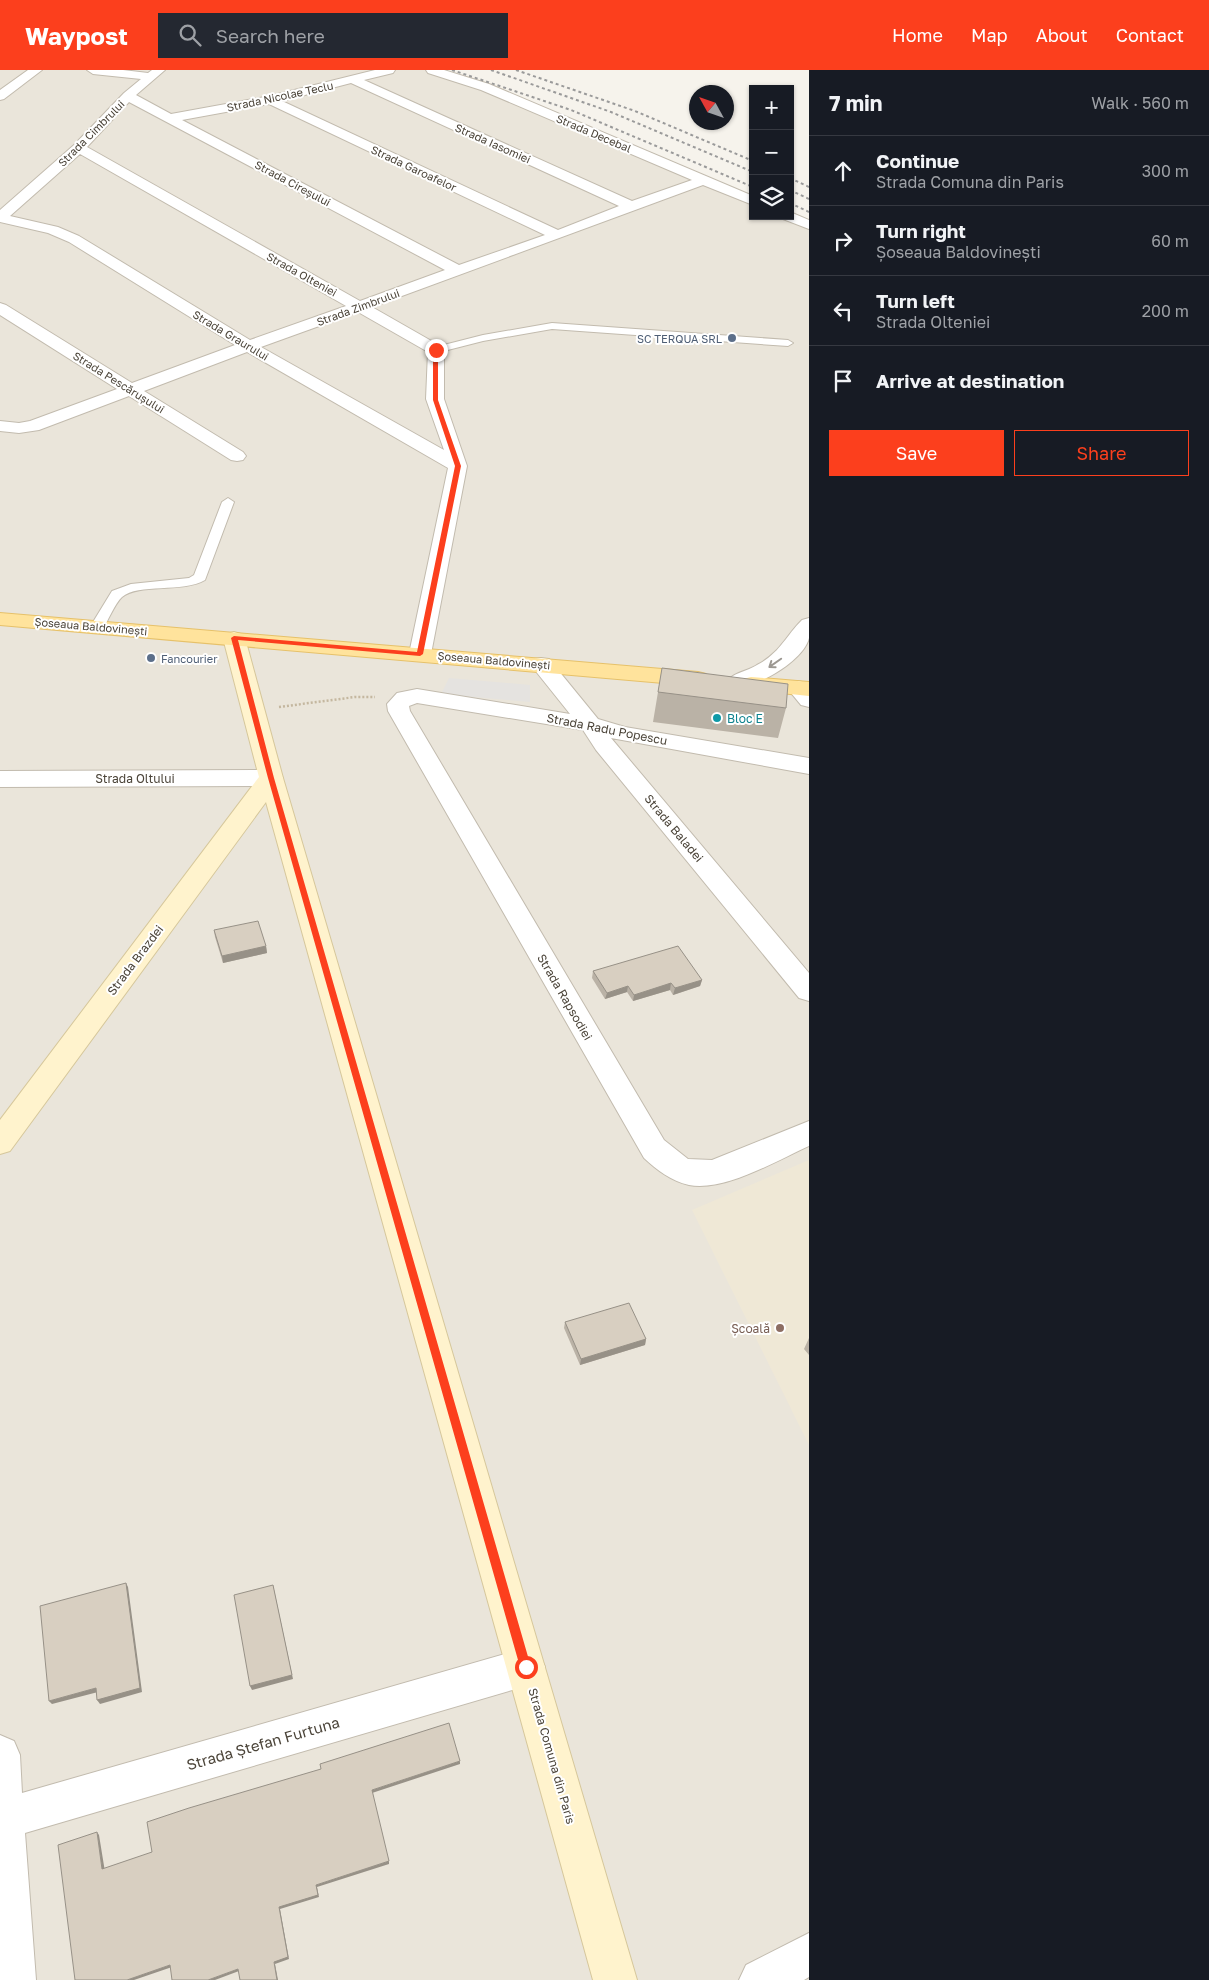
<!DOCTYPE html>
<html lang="en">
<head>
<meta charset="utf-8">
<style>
	:root { --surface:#171b24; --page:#242831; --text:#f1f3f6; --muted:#9ea1a6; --line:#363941; --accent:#fc3f1d }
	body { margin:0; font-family:"Golos Text",sans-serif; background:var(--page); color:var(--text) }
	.controls { position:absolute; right:15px; top:15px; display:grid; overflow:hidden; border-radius:0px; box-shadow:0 1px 4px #0004 }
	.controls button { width:45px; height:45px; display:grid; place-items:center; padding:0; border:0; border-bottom:1px solid var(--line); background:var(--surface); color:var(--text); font:25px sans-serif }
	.compass { position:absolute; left:689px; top:15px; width:45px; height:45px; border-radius:50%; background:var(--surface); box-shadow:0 1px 4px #0004; rotate:310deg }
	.stop { position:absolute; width:15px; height:15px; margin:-11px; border:4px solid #fc3f1d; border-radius:50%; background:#fff }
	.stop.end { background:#fc3f1d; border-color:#fff; box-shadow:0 1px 5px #0008 }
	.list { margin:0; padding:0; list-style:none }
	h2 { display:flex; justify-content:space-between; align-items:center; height:65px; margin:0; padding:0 20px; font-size:21px }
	h2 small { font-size:16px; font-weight:400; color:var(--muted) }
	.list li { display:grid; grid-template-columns:32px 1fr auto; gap:15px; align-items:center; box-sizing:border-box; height:70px; padding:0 20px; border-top:1px solid var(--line) }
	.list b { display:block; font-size:19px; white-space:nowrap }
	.list p { margin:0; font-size:16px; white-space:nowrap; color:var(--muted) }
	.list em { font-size:16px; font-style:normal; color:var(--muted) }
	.actions { display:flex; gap:10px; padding:15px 20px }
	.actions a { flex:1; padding:11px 0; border:1px solid var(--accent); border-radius:0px; text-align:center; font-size:18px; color:var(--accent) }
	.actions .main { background:var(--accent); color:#fff }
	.icon { flex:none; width:28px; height:28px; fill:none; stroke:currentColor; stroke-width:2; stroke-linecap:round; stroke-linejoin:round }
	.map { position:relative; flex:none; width:809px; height:1910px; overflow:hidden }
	header { display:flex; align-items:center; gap:30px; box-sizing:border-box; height:70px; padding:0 25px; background:var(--accent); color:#fff }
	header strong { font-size:24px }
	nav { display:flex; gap:28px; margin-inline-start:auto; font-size:18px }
	.search { width:350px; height:45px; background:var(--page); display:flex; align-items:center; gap:12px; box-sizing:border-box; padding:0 18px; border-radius:0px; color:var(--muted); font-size:19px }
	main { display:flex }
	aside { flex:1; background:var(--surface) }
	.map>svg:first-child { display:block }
</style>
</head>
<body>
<header>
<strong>Waypost</strong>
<div class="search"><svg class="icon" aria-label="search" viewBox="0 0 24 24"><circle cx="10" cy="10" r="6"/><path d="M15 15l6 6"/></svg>Search here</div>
<nav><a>Home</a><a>Map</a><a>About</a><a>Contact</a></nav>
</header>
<main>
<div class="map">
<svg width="809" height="1910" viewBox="0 0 809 1910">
	<rect width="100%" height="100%" fill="#f6f3ec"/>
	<path fill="#eae5da" d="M0,0H437L753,130V146H790L809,154V1910H0Z"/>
	<path fill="#efe8d6" d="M809,1090V1375L692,1140Z"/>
	<path fill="#e5e3e0" d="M449,608L530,615V632L441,624Z"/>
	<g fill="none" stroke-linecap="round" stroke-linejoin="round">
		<g stroke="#c2bbae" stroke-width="2">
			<path id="lane" d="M552,253L788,270L793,273L788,276L552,259L483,271L436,283L431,280L432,278L483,265Z
				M228,428L234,432L205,510C183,523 138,513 122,527C115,533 108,551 102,560H92L90,557L112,521L131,514L189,508L194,505L222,432Z"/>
		</g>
		<g stroke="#c2bbae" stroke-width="2">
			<path id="street" d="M28,0H42L4,29L0,30V20Z
				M87,0H123L148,3L152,0H165L136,25L171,44L270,26L375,0H395L393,3L364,10L632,131L692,110L481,20L428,3L426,0H444L489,14L753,126V135L703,115L372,237L442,277L444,280V329L467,396L431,584L428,589L420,590L412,589L409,584L448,398L247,282L144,321L243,382L246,386L243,390L237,391L231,390L129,326L39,360L19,363L0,361V351L19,353L30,351L117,319L0,245V233L6,235L132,313L235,275L69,172L48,163L0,152V140L74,75L124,23L141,9L93,4ZM351,13L619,136L558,160L282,31ZM129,32L445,200L360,231L87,77ZM269,34L545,165L459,195L182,50ZM80,84L346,236L250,270L79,166L58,157L10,146ZM358,242L428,282L426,329L444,380L261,277Z
				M790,142L809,150V159L783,149L781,146H790Z
				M809,548C809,554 809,562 809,568C804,591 752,622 729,617L726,612C732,603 748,601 757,595C780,583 785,567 802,550Z
				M541,588L549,589L598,649L625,657L809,688V704L611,668L809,903V931L799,928L596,680L583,660L417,633L409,636L410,641L664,1070L688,1089L712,1090L809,1051V1076C778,1090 724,1122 689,1115C671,1111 657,1100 644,1088L388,641L387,634L397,623L417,619L570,644L530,594L533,589Z
				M798,611L806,613L809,617V637L801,635L787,618L790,613Z
				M271,700L279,703L283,708L279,713L271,716L0,717V701Z
				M526,1578L539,1584L545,1597L539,1610L526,1616L25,1763L36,1910H0V1665L14,1671L20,1685L22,1723Z
				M809,1863V1907L804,1910H739L746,1895Z"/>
		</g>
		<g stroke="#d6c79b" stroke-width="2">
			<path id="secondary" d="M234,562L241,564L245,568L283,708L637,1910H593L266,732L10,1081L0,1084V1050L259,707L223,568L227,564Z"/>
		</g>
		<g stroke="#e6c16a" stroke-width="2">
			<path id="primary" d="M0,543L698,602L706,604L709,609L706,614L698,616L0,555Z
				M751,607L809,612V626L743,619L740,614L743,609Z"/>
		</g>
		<path stroke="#c4b79f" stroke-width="2.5" stroke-dasharray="2 2" stroke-linecap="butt" d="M279,637L355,627H375"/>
		<use href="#lane" fill="#fff" fill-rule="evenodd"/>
		<use href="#street" fill="#fff" fill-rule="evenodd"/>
		<use href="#secondary" fill="#fff3cd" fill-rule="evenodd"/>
		<use href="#primary" fill="#ffe39c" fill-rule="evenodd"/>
		<path stroke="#9a9a9a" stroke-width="2" stroke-dasharray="3 3" stroke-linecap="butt" d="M452,0L571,40L753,117
			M491,0L611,42L753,102
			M516,0L635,41L753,91
			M790,108L809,117
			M790,120L809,129
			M790,133L809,142"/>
	</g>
	<path fill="#bab2a6" d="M662,598L786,638L778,668L653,652Z
		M214,860L266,876L267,883L223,893L215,867Z
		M593,901L702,910L700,916L673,925L670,920L633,931L627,922L605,929L592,908Z
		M565,1252L646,1269L645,1275L580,1295L564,1258Z
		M809,1268V1285L804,1279Z"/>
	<path fill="#979187" d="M266,876L267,883L223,893L222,886Z
		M702,910L700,916L673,925L675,918Z
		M671,913L670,920L633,931L634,925Z
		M628,916L627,922L605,929L607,923Z
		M646,1269L645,1275L580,1295L581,1289Z
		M126,1513L128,1517L142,1622L100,1634L97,1630Z
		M273,1515L293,1609L252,1620L250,1616Z
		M96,1618L98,1622L52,1634L49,1631Z
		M460,1691V1694L372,1723V1720Z
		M97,1762L99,1765L105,1802L102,1799Z
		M389,1791V1794L317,1817L319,1827L280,1839L289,1889L275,1894L278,1910H277L274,1892L279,1837L316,1815Z
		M170,1895L172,1897L134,1910H127Z
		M238,1899L239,1901L215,1910H208Z"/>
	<path fill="#d8cfc1" stroke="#979187" d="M662,598L788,614L786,638L658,622Z
		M258,851L266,876L222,886L214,860Z
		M678,876L702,910L675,918L671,913L634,925L628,916L607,923L593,901Z
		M629,1233L646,1269L581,1289L565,1252Z
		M126,1513L140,1618L97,1630L96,1618L49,1631L40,1536Z
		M273,1515L292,1605L250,1616L234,1525Z
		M449,1653L460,1691L372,1720L389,1791L316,1815L318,1825L279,1837L288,1887L274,1892L277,1910H240L238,1899L208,1910H172L170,1895L127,1910H75L58,1775L97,1762L102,1799L152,1782L147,1752L189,1738L321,1699L320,1694Z"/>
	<defs><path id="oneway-shaft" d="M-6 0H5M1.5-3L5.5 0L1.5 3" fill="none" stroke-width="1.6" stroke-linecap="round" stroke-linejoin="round" transform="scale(1.25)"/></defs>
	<use stroke="#9c9892" href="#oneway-shaft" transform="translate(775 593) rotate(145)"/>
	<path fill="#fc3f1d" d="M436,279L438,280V330L461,396L423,584L420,586L238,570L274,708L531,1597L530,1601L526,1602L522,1601L520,1597L268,708L231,568L234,566L417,582L455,396L433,330V280Z"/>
	<g fill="#5c6f8a" stroke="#fff" stroke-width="2">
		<circle cx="732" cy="268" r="5"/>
		<circle cx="151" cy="588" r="5"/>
	</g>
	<circle fill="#0f9aa8" stroke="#fff" stroke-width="2" cx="717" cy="648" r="5"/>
	<circle fill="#8d6e63" stroke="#fff" stroke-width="2" cx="780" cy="1258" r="5"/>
	<g text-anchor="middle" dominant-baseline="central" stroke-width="4" stroke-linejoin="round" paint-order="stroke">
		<g font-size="11" fill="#4b4439" stroke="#fff">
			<text transform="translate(280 26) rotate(-12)">Strada Nicolae Teclu</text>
			<text transform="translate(91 63) rotate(-45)">Strada Cimbrului</text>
			<text transform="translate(594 63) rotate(23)">Strada Decebal</text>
			<text transform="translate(493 73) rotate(24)">Strada Iasomiei</text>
			<text transform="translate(414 98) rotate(25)">Strada Garoafelor</text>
			<text transform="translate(293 113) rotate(28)">Strada Cireșului</text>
			<text transform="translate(302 204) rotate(29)">Strada Olteniei</text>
			<text transform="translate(358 237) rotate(-20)">Strada Zimbrului</text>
			<text transform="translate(231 265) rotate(31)">Strada Graurului</text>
			<text transform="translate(119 312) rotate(32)">Strada Pescărușului</text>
			<text transform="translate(91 556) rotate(5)">Șoseaua Baldovinești</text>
			<text transform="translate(494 590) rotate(5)">Șoseaua Baldovinești</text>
		</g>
		<g font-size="11" fill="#4e5e75" stroke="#fff" text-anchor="end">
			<text x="722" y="268">SC TERQUA SRL</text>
			<text x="161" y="588" text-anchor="start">Fancourier</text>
		</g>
		<g font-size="12" fill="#0d838f" stroke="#fff" text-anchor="start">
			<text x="727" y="648">Bloc E</text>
		</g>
		<g font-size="12" fill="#4b4439" stroke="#fff">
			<text transform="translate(607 659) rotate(11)">Strada Radu Popescu</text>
			<text x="135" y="708">Strada Oltului</text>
			<text transform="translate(674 758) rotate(50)">Strada Baladei</text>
			<text transform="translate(135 890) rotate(-53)">Strada Brazdei</text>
			<text transform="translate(565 927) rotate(60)">Strada Rapsodiei</text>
			<text transform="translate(552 1686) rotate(74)">Strada Comuna din Paris</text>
		</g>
		<g font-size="12" fill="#785e54" stroke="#fff" text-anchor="end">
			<text x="770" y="1258">Școală</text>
		</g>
		<g font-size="15" fill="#4b4439" stroke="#fff">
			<text transform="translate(263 1673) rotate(-16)">Strada Ștefan Furtuna</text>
		</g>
	</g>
</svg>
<div class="controls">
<button>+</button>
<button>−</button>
<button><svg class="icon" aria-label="layers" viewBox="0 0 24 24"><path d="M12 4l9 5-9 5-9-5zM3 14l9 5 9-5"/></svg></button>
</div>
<svg class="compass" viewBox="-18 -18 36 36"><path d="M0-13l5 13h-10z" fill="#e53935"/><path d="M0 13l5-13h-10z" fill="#9ea1a6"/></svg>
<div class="stop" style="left:526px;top:1597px"></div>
<div class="stop end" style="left:436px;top:280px"></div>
</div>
<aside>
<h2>7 min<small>Walk · 560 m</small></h2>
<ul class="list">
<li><svg class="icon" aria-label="ahead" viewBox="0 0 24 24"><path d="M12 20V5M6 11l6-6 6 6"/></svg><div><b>Continue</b><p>Strada Comuna din Paris</p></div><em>300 m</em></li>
<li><svg class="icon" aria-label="right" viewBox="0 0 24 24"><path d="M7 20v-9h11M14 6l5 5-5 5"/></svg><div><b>Turn right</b><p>Șoseaua Baldovinești</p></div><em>60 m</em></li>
<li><svg class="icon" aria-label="left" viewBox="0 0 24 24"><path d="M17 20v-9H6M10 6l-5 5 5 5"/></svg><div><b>Turn left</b><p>Strada Olteniei</p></div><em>200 m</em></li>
<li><svg class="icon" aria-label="arrive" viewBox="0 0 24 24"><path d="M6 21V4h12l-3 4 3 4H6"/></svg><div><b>Arrive at destination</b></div></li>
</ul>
<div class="actions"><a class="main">Save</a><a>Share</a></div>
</aside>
</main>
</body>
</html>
